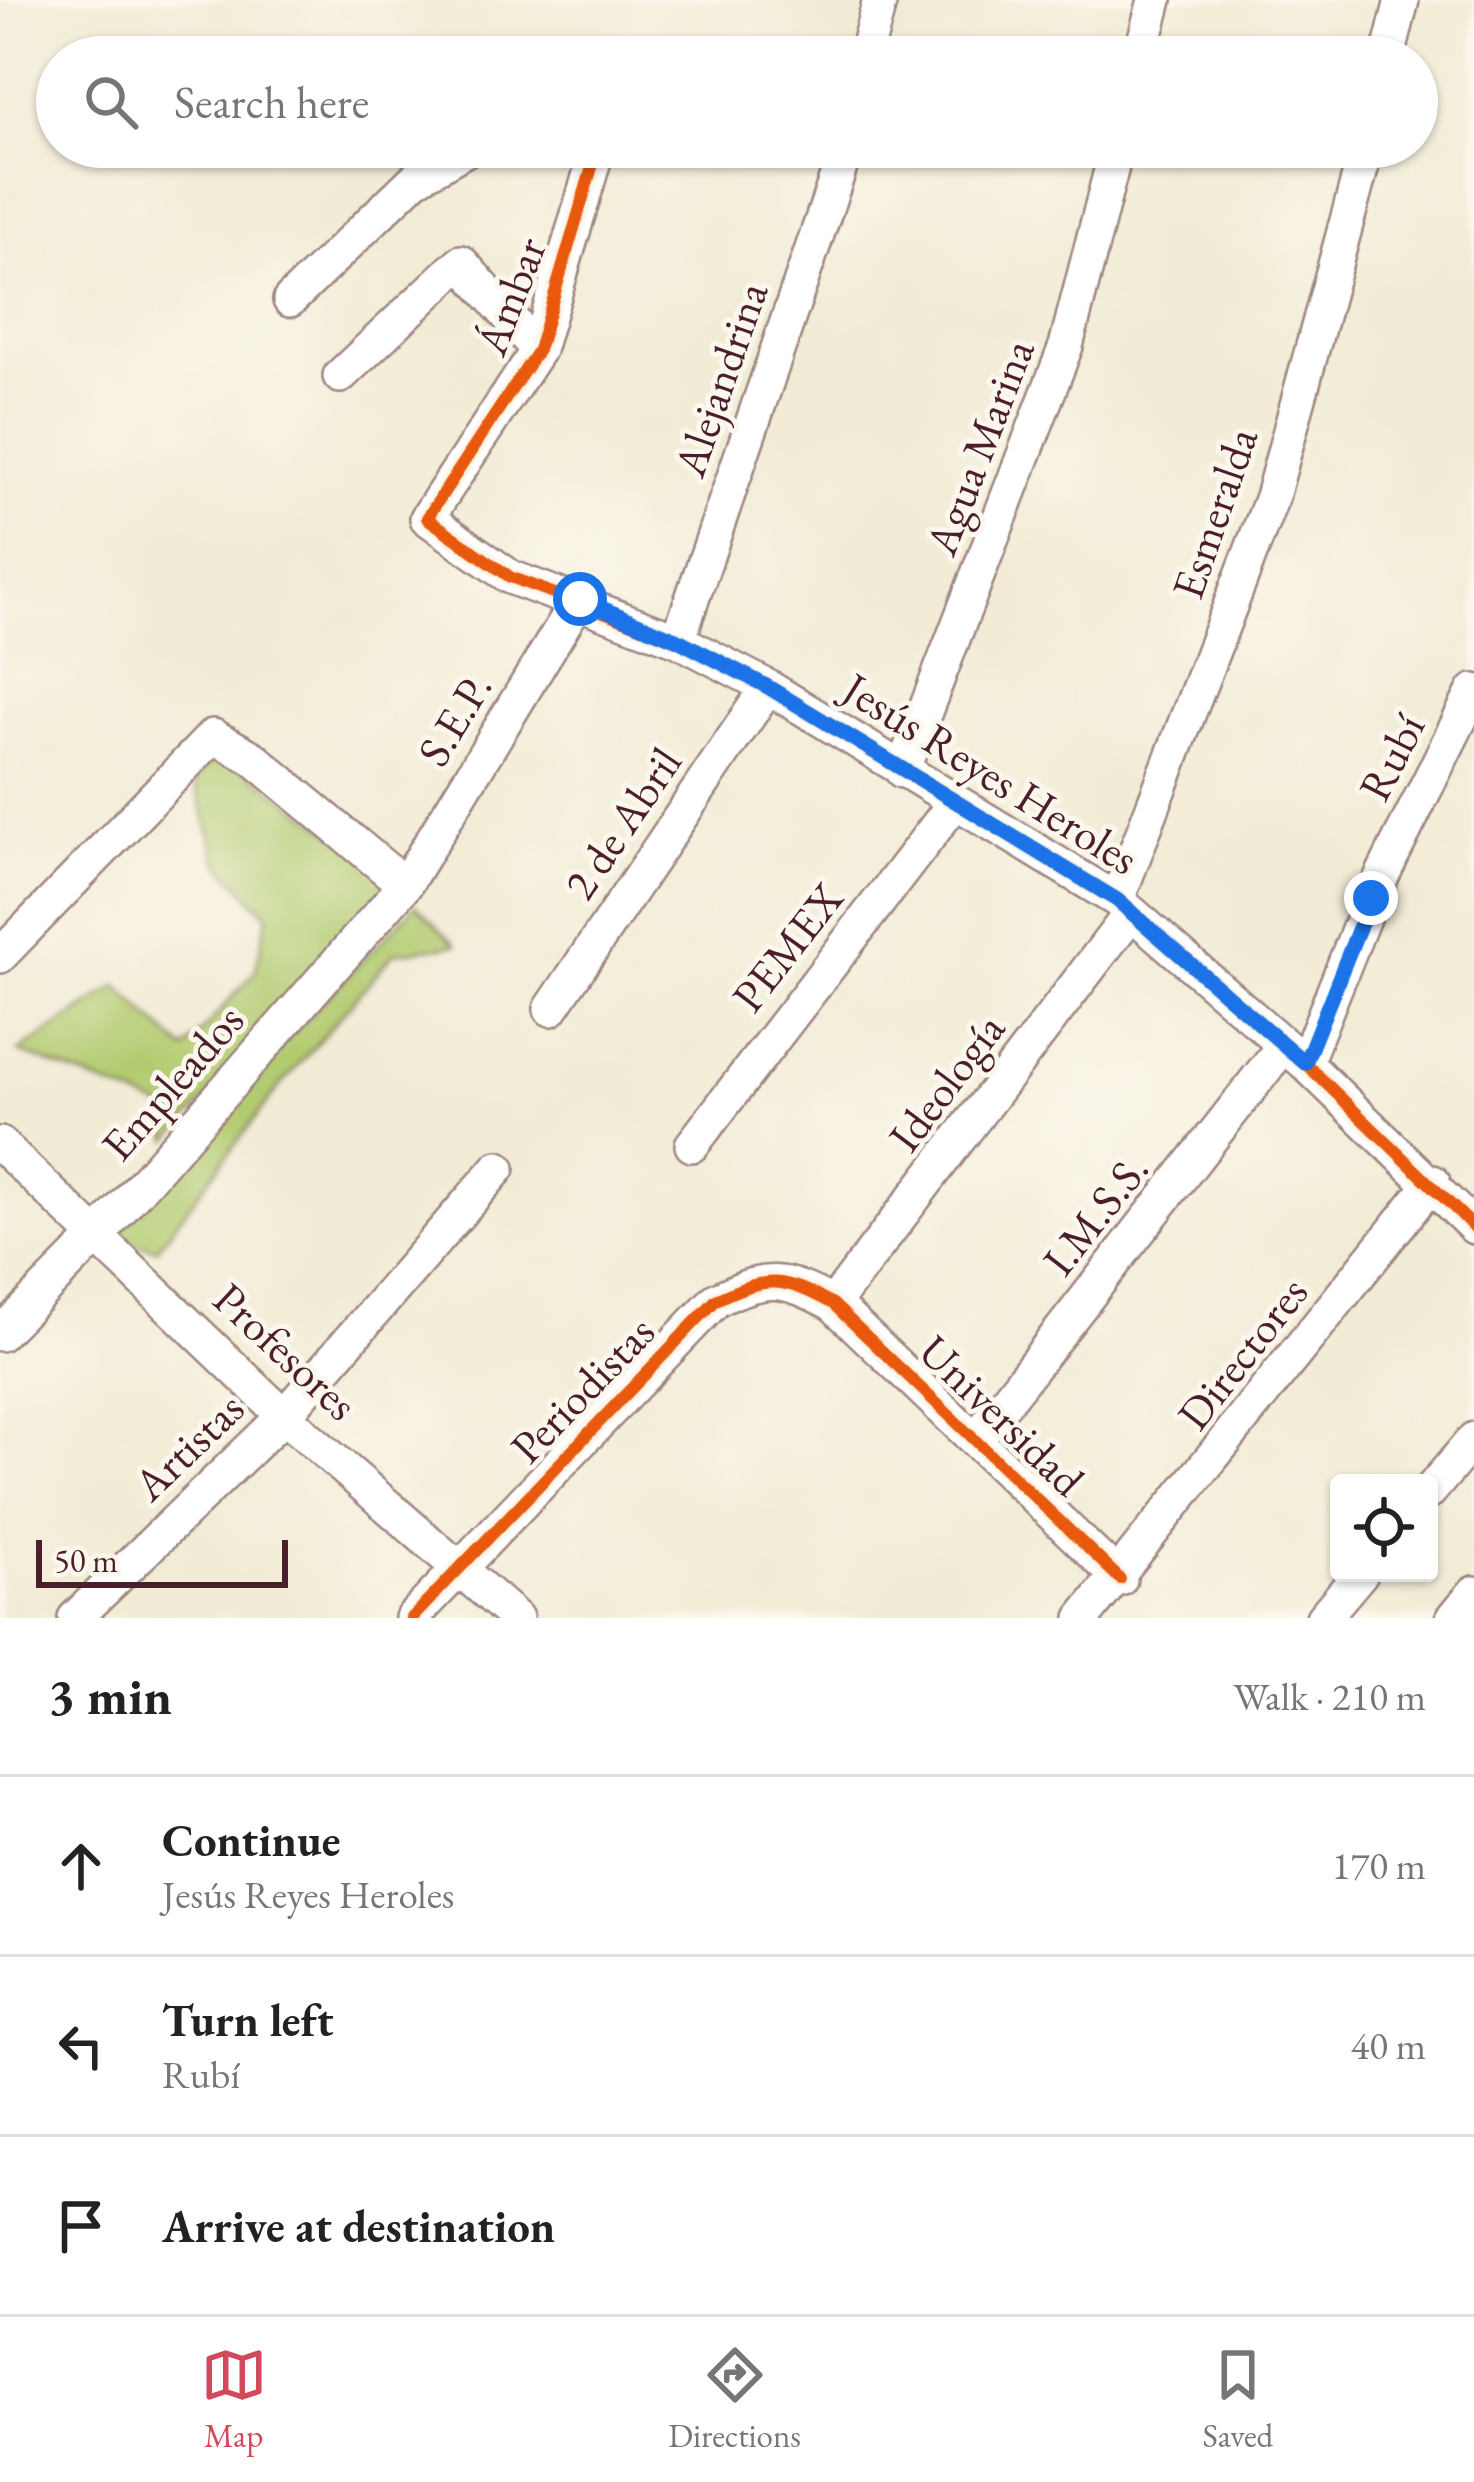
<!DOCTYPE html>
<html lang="en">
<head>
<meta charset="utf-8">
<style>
	:root { --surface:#fff; --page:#f6f6f6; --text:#222; --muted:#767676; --line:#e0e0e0; --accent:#d1495b }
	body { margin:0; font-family:"EB Garamond",serif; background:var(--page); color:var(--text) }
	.controls { position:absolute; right:36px; bottom:36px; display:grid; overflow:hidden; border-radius:12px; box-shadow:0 3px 9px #0004 }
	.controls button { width:108px; height:108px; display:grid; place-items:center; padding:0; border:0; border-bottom:3px solid var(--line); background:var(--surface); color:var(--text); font:60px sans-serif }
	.scale { position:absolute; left:36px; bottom:30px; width:252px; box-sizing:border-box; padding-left:12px; border:6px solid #4a1f2b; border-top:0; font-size:33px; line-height:42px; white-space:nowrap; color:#4a1f2b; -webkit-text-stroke:9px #fbf7ec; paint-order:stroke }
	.stop { position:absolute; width:36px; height:36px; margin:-27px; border:9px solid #1a73e8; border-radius:50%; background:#fff }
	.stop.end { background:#1a73e8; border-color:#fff; box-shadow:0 3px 12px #0008 }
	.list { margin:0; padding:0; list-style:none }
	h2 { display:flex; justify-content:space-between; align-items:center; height:156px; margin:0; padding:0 48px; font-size:51px }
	h2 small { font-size:39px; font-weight:400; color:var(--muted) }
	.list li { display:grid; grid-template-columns:78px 1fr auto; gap:36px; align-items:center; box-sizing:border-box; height:180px; padding:0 48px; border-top:3px solid var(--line) }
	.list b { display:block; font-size:45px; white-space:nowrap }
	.list p { margin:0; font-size:39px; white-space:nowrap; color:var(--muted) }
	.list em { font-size:39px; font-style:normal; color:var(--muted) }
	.icon { flex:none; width:66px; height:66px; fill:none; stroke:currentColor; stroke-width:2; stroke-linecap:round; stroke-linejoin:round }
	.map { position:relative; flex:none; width:1474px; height:1618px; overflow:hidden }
	.search { position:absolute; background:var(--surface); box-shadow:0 3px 9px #0004; left:36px; right:36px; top:36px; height:132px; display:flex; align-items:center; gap:30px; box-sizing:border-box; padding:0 42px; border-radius:66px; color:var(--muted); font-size:45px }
	.sheet { height:696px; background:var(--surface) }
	nav { display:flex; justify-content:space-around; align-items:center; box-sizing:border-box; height:168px; border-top:3px solid var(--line); background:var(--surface); font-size:33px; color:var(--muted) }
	nav a { display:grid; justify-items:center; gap:6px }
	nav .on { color:var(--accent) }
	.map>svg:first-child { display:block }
</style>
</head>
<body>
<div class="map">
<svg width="1474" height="1618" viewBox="0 0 1474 1618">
	<rect width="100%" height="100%" fill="#fbf7ec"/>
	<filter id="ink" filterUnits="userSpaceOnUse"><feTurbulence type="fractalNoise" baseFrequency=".00833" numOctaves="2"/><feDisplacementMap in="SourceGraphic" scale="24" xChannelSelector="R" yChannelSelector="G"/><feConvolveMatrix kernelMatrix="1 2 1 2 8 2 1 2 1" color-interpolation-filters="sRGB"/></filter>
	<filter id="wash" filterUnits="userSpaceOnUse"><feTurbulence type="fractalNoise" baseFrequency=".004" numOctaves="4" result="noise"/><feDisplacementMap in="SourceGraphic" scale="48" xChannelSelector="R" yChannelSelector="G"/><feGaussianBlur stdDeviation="2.7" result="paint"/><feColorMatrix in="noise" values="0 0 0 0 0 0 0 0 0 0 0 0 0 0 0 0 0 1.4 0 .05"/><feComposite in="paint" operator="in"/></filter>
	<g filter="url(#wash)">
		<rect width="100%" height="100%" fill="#f2ecd6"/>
		<path fill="#b2cb70" stroke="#7e754e" stroke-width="3" d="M220,752L405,885L169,1140L162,1107L19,1052L117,986L185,1050L255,972L268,916L219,863L194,780Z
			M416,905L456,945L394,953L276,1091L156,1249L99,1234Z"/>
	</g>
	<g filter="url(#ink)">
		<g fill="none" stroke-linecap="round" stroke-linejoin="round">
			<g stroke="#9e8680" stroke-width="38">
				<path id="minor" d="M865,57L880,0
					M1140,57L1155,0
					M1388,57L1402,0
					M598,147L538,350L427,518L510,577L678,640L768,687L1117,900L1305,1063L1474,1227
					M290,300L415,179L470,147
					M340,376L461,262L538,350
					M678,640L847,147
					M902,771L1066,346L1117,147
					M1117,900L1272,497L1367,147
					M0,956L213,736L253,758L405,885
					M551,1009L768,687
					M1305,1063L1371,898L1474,691
					M0,1144L284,1416L516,1618
					M692,1145L953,805
					M833,1304L1131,913
					M0,1334L99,1234L405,885L579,599
					M977,1438L1284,1045
					M1429,1492L1474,1439
					M75,1618L284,1416L498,1168
					M412,1618L716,1300C767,1275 783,1277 833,1304L1120,1579
					M1083,1618L1433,1182
					M1323,1618L1361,1573
					M1453,1618L1474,1593"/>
			</g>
			<use href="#minor" stroke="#fff" stroke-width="33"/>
			<g stroke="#fbf7ec" stroke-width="20">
				<path id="cycleway" d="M598,147L538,350L427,518L510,577L678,640L768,687L1117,900L1305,1063L1474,1227
					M412,1618L716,1300C767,1275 783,1277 833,1304L1120,1579"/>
			</g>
			<use href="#cycleway" stroke="#e8590c" stroke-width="12"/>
		</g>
	</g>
	<g fill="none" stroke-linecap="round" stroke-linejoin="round" filter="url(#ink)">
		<path stroke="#1a73e8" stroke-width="15" d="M580,599L678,640L768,687L1117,900L1305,1063L1371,898"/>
	</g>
	<g text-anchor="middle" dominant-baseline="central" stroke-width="10" stroke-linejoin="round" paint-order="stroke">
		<g font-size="45" fill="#4a1f2b" stroke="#fbf7ec">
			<text transform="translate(510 296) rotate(-69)">Ámbar</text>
			<text transform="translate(720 379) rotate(-71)">Alejandrina</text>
			<text transform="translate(979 447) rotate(-69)">Agua Marina</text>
			<text transform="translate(1214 513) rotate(-71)">Esmeralda</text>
			<text transform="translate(454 719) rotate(-59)">S.E.P.</text>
			<text transform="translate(1391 757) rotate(-63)">Rubí</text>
			<text transform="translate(991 773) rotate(32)">Jesús Reyes Heroles</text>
			<text transform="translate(622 823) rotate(-56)">2 de Abril</text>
			<text transform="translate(787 947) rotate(-52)">PEMEX</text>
			<text transform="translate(172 1082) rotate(-49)">Empleados</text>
			<text transform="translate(946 1082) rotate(-53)">Ideología</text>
			<text transform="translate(1095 1214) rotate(-52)">I.M.S.S.</text>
			<text transform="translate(286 1351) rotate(43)">Profesores</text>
			<text transform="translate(1242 1353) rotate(-52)">Directores</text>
			<text transform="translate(582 1389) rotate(-46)">Periodistas</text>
			<text transform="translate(1002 1415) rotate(44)">Universidad</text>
			<text transform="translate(188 1446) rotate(-44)">Artistas</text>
		</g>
	</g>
</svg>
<div class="controls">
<button><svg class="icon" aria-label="locate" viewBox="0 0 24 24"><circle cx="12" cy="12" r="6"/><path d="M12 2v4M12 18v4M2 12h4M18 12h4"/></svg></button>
</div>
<div class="scale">50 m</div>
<div class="stop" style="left:580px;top:599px"></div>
<div class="stop end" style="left:1371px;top:898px"></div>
<div class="search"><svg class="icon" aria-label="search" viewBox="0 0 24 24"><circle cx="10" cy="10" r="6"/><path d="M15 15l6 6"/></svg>Search here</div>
</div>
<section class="sheet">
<h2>3 min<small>Walk · 210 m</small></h2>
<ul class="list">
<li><svg class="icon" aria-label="ahead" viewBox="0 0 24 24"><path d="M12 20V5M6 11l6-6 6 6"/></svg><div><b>Continue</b><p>Jesús Reyes Heroles</p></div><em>170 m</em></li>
<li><svg class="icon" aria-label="left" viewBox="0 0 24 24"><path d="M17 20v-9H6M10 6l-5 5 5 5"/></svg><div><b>Turn left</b><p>Rubí</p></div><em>40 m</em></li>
<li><svg class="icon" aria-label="arrive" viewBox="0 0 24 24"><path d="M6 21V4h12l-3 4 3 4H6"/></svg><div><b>Arrive at destination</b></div></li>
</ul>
</section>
<nav>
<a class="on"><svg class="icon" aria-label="map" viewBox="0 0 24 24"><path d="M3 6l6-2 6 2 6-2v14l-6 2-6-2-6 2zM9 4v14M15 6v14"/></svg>Map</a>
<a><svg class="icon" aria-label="directions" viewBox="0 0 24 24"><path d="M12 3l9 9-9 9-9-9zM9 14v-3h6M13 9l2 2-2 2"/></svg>Directions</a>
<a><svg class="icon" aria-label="saved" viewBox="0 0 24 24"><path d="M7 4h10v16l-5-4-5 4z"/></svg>Saved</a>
</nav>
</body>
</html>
